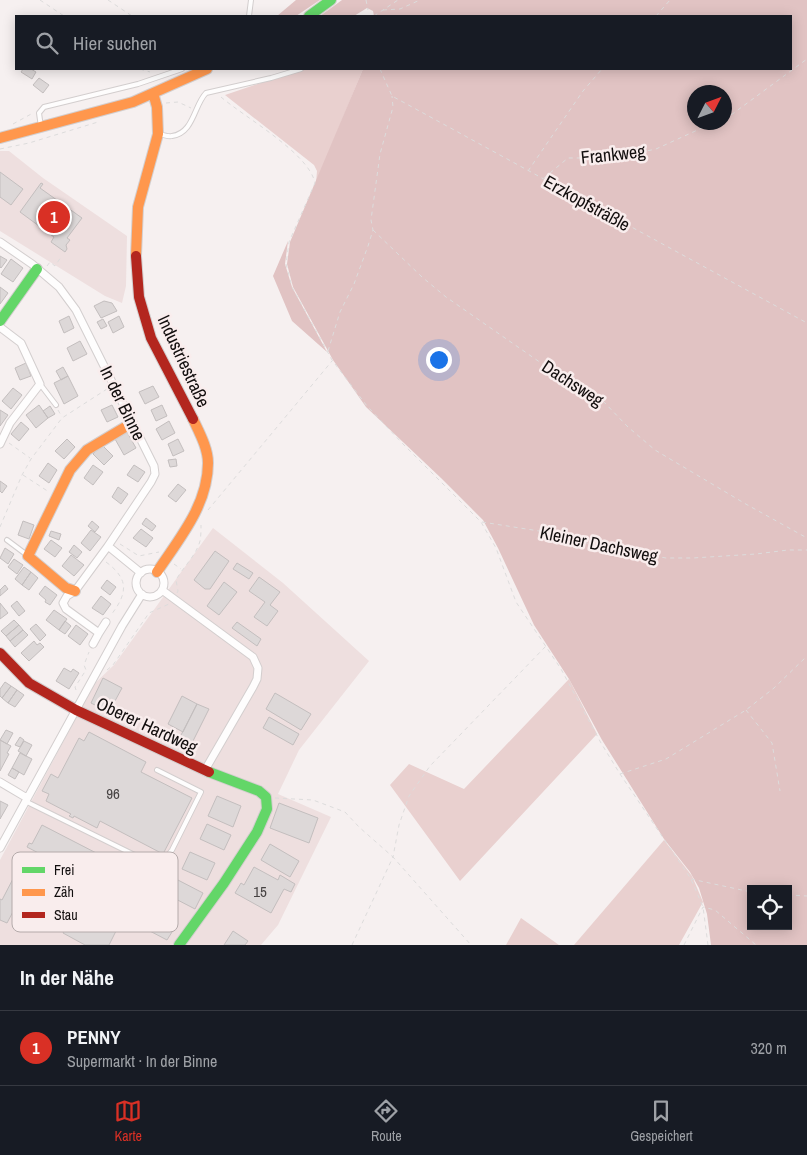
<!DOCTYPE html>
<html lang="de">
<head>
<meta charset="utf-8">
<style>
	:root { --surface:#171b24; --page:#20242c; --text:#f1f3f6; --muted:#9ea1a6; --line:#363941; --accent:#d93025 }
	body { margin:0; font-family:"Archivo Narrow",sans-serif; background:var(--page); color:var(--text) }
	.controls { position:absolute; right:15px; bottom:15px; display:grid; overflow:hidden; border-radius:0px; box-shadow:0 2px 12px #0003 }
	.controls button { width:45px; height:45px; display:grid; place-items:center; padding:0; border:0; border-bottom:1px solid var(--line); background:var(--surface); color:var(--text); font:25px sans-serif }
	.compass { position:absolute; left:687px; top:85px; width:45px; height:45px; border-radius:50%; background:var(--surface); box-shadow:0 2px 12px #0003; rotate:48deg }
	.you { position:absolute; left:438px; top:359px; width:18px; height:18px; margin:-12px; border:4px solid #fff; border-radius:50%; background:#1a73e8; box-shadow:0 0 0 8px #1a73e833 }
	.badge { display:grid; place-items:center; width:32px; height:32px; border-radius:50%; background:var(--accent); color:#fff; font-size:16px; font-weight:700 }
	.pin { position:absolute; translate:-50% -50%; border:2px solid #fff; box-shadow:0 1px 5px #0006 }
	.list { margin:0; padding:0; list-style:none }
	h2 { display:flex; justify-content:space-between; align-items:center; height:65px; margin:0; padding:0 20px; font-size:21px }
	h2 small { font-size:16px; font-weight:400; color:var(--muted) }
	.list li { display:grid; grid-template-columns:32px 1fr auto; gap:15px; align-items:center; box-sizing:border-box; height:75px; padding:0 20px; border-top:1px solid var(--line) }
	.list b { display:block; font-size:19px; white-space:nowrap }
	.list p { margin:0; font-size:16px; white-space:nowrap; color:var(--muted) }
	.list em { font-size:16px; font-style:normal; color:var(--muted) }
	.icon { flex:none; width:28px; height:28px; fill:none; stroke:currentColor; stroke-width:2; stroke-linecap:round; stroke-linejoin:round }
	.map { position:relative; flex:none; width:807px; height:945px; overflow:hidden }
	.search { position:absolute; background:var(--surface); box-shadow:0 2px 12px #0003; left:15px; right:15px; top:15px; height:55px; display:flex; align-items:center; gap:12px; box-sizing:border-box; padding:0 18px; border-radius:0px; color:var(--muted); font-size:19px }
	.sheet { height:140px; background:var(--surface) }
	nav { display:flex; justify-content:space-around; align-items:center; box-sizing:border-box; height:70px; border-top:1px solid var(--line); background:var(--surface); font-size:14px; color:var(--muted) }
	nav a { display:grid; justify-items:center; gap:2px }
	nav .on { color:var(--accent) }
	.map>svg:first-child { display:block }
</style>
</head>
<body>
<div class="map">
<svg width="807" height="945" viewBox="0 0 807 945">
	<rect width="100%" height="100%" fill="#f6f0f0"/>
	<path fill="#eedfdf" d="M0,151H9L43,178L127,236L126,286L122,303L105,296L0,231Z
		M213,528L283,583L369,661L299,750L278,794L331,817L278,925L261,945H0V860L83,705L92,686L114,665Z"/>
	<path fill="#e9d0cf" d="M302,69H363L316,183L317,171L314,165L225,95Z
		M569,679L597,734L460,881L390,785L409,764L464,789Z
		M664,840L692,876L703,902L679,945H574Z
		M521,918L559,945H506Z"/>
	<path fill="#e1c3c3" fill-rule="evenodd" d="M296,0H320L296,16H277Z
		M342,0H807V945H711L707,914L699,888L690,872L664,839L602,740L569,679L534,625L498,548L483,520L441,478L366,407L333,360L293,287L287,264L290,242L363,69H791V16H374L373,11L367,8L354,16H320ZM724,92V122H694V92ZM751,889H788V926H751Z
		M288,241L285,264L292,287L327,352L292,321L273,276Z"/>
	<path fill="#ddd8d8" stroke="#c3bebe" d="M23,69H31L36,72L32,79L21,72Z
		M39,78L49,85L43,93L33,85Z
		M0,172L23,189L11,205L0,197Z
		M41,183L43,184L40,188L82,218L67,238L70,240L66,245L67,249L65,252L51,242L54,237L20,212Z
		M0,256L7,260L1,268L0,267Z
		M11,259L23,268L13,282L1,274Z
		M0,287L8,293L0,304Z
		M104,301L112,303L117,311L101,318L94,306Z
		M69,316L74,328L64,333L59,321Z
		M119,316L124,327L113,333L108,322Z
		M103,319L107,326L101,329L97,322Z
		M80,341L87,354L73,361L67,348Z
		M26,363L31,376L20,380L15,368Z
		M63,367L68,376L61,380L56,371Z
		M68,376L78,396L64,404L54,383Z
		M153,386L159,397L145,404L139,392Z
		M13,388L22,395L11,409L2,401Z
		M39,405L48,418L36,428L26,415Z
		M112,405L118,417L107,422L101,410Z
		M162,405L167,416L156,421L151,410Z
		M50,406L55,414L48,418L43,411Z
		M0,410L8,415L0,426Z
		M169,421L175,433L162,440L156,429Z
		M21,422L29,429L19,441L11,434Z
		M127,432L136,448L124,455L115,439Z
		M67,439L75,447L64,459L55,451Z
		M178,439L184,451L173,456L168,444Z
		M102,445L113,456L104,465L93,454Z
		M176,459L177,466L170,467L168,460Z
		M48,463L57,470L49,483L39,476Z
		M93,465L103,472L93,485L84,478Z
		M134,465L145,472L138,482L127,475Z
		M0,481L7,486L2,493L0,491Z
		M178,484L186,490L176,502L168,496Z
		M118,487L128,494L121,504L112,497Z
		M146,518L156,526L152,531L142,524Z
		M23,521L34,525L29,539L18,535Z
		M92,521L99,527L95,532L88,526Z
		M141,529L153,538L146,547L133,538Z
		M91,530L101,537L90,551L81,543Z
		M51,531L61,534L59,540L49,536Z
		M51,540L62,548L55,557L44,549Z
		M74,545L82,552L77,558L69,552Z
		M5,548L14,554L8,564L0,558Z
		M215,551L229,561L210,589H205L194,580Z
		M71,555L84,565L74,576L62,566Z
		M14,559L23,565L17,574L8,567Z
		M237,563L253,573L249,579L233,569Z
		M24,567L31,572L22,585L15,579Z
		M31,572L38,578L29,590L22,585Z
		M259,577L280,592L270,605L278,611L267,626L254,617L265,602L249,591Z
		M107,580L116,587L110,595L101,588Z
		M224,582L237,592L219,615L207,606Z
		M5,585L8,589L0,596V590Z
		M45,586L57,595L50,605L45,602L46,600L39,594Z
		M101,596L111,604L103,615L92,608Z
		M17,601L25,611L19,616L11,606Z
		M0,603L8,613L0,619Z
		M54,610L67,619L59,630L46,620Z
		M14,620L19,625L6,636L1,631Z
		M65,621L71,626L65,634L59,630Z
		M237,622L261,639L257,646L232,628Z
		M36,624L46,635L40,641L30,629Z
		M19,625L23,630L10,641L6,636Z
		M76,625L88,634L80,645L68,636Z
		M23,630L28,635L15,647L10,641Z
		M34,641L37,645L40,643L44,647L29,661L21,653Z
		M64,668L71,672L73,669L79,673L69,689L56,681Z
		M103,678L122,688L109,712L91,703Z
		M5,682L11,686L2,698L0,696V689Z
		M11,686L17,690L8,703L2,698Z
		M17,690L24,695L15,707L8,703Z
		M275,693L311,714L301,730L266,709Z
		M182,696L197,704L183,732L168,724Z
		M197,704L209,709L192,743L180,737Z
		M269,717L299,734L293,745L263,728Z
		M6,730L13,733L7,744L0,740Z
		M89,732L146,762L141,772L192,798L163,854L100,821L97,828L74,816L73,818L69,816L71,814L46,801L49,794L42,791L51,774L58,778L79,738L84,741Z
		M20,737L24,740L20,747L15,745Z
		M0,740L11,746L7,753L9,754L0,771Z
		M24,741L32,745L26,756L18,751Z
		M20,753L32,759L24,775L12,768Z
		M12,768L19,772L15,779L8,775Z
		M217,796L241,806L233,827L208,816Z
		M0,801L8,805L0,819Z
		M279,803L318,818L309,843L270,828Z
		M207,824L231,835L224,850L200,839Z
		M42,825L104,857L90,883L79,877L80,874L77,873L79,870L72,867L71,870L27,847L29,843L32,844Z
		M270,844L299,861L290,877L261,860Z
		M190,852L215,863L207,880L182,869Z
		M254,867L278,880L280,875L295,884L291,892L284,889L271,913L235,893L241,883L244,885Z
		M16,873L70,901L55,929L15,908L7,923L0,920V899L2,900Z
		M176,879L203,893L195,909L168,895Z
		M77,905L118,927L109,945H85L63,933L70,919L62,915L66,908L73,912Z
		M151,920L172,932L167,940L146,929Z
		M233,931L248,941L245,945H224Z"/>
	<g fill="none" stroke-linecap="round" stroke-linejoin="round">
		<g stroke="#d3cece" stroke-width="6">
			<path id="lane" d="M249,16L251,0
				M41,127L39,113L44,107L138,84L182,69
				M160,134C163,135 169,137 172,136C194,133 194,105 206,93L271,78L301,69
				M40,384L56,405
				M7,540L27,555
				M25,801L159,867L172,850L201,792L157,770"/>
		</g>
		<g stroke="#d3cece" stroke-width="9">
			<path id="street" d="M0,242L32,264L59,287L76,310L154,466L155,474L151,482L108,546L141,573
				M0,327L21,343L40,384L10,423L0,444
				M136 583a14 14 0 1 1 28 0a14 14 0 1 1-28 0Z
				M162,590L253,657L258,668L257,679L253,687L205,770
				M99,633L106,622
				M93,644L99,633L66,609L63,603L67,596L75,591L108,546
				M0,782L27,798
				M0,848L122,626L142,594"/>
		</g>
		<g stroke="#d3cece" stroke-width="12">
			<path id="fast" d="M309,16L331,0
				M0,321L37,269
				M179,945L224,883L257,832L267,809L266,797L259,791L209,772"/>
		</g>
		<g stroke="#d3cece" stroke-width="12">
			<path id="slow" d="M0,138L133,102L207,69
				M136,256L138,207L158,134L157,107L153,93
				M157,572C179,539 208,505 208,463C208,448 199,432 193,419
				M75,591L66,588L28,556L70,470L87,450L132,423"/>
		</g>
		<g stroke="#d3cece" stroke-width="12">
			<path id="jam" d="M136,256L139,297L151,338L193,419
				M0,653L29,683L76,710L209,772"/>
		</g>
		<path stroke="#dddcdc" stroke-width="1" stroke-dasharray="4 4" stroke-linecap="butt" d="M40,0L64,16
			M108,0L132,16
			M366,0L368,10
			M383,10L400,9L420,0
			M374,16L398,0
			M656,16L670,0
			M140,69L150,72
			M380,69L392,96L807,323
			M221,97C244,117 309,153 315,183L289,242L286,264L292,287L332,360L367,406L404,445L481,522L496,548L516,602L561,669L601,743L620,774L691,879L703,907L708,945
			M166,103L178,102L191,108
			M724,118L731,115L807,59
			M13,124L33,113
			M0,149L29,143L98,122
			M528,171L583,91L602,69
			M544,178L568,158H613L656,149L715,122
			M373,230L422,277L446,297L577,388L601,399L628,427L655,450L744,503L807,538
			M47,266L50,262L55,266L61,257
			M328,351L340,312L354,284L368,246L373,230L371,220L380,154L393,107L392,96
			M58,410L62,417
			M9,443L30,458
			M23,475L49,492
			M208,510L332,361
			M482,522L539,531L568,537L596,546L666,558H693L756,554L788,550H807
			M0,527L22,475L31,459L62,418L107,389
			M120,544L139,556L159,552
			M106,562C129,579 128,593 111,615
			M174,564L181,569
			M177,593L178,591L176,580C183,567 196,556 200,541C201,536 201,530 201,525
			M107,670L113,665L149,613L169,604
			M76,690L75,687L86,670L84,665L89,652
			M746,710L772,743L780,791
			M620,774L666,759L746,710L774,688L807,656
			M275,798L313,800L345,812L359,827L393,857L399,825L409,796L430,766L546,646
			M691,879L751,892
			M788,895L807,896
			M352,945L393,857L471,945
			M684,945L703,907L715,910L756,945"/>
		<use href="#lane" stroke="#fefdfd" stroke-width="4"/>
		<use href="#street" stroke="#fefdfd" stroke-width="7"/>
		<use href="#fast" stroke="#63d668" stroke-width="10"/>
		<use href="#slow" stroke="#ff974d" stroke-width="10"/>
		<use href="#jam" stroke="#b3261e" stroke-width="10"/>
	</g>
	<g text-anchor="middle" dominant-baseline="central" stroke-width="5" stroke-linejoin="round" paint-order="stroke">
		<g font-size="15" fill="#464242">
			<text x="113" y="793">96</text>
			<text x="260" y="891">15</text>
		</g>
		<g font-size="18" fill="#120e0e" stroke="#f9eded">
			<text transform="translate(613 154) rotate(-6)">Frankweg</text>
			<text transform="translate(587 203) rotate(29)">Erzkopfsträßle</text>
			<text transform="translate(184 361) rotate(65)">Industriestraße</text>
			<text transform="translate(573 383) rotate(33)">Dachsweg</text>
			<text transform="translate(123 403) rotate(64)">In der Binne</text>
			<text transform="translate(599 544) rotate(12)">Kleiner Dachsweg</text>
			<text transform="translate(147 725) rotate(25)">Oberer Hardweg</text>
		</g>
	</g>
	<rect x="12" y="852" width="166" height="80" rx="8" fill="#f9eded" stroke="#b4aaaa" stroke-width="1"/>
	<rect x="22" y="867" width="23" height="6" fill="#63d668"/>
	<rect x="22" y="889" width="23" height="7" fill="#ff974d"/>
	<rect x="22" y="912" width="23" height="6" fill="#b3261e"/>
	<g font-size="14" fill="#120e0e">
		<text x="54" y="875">Frei</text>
		<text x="54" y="897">Zäh</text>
		<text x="54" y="920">Stau</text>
	</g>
</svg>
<div class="controls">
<button><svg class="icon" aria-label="locate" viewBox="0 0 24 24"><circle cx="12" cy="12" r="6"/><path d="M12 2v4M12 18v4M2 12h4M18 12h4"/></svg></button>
</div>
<svg class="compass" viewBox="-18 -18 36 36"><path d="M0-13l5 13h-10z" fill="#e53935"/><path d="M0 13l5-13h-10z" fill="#9ea1a6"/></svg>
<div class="you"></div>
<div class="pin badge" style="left:54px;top:217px">1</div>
<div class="search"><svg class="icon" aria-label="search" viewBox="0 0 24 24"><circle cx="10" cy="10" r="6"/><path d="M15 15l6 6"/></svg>Hier suchen</div>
</div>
<section class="sheet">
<h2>In der Nähe<small></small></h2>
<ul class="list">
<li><span class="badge">1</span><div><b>PENNY</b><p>Supermarkt · In der Binne</p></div><em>320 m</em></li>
</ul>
</section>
<nav>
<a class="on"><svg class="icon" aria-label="map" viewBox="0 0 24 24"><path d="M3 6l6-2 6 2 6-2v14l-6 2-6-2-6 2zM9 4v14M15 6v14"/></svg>Karte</a>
<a><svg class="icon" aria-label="directions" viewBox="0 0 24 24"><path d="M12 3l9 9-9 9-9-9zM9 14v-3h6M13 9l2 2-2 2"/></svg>Route</a>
<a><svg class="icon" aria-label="saved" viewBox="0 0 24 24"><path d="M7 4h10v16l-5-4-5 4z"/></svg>Gespeichert</a>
</nav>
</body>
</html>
